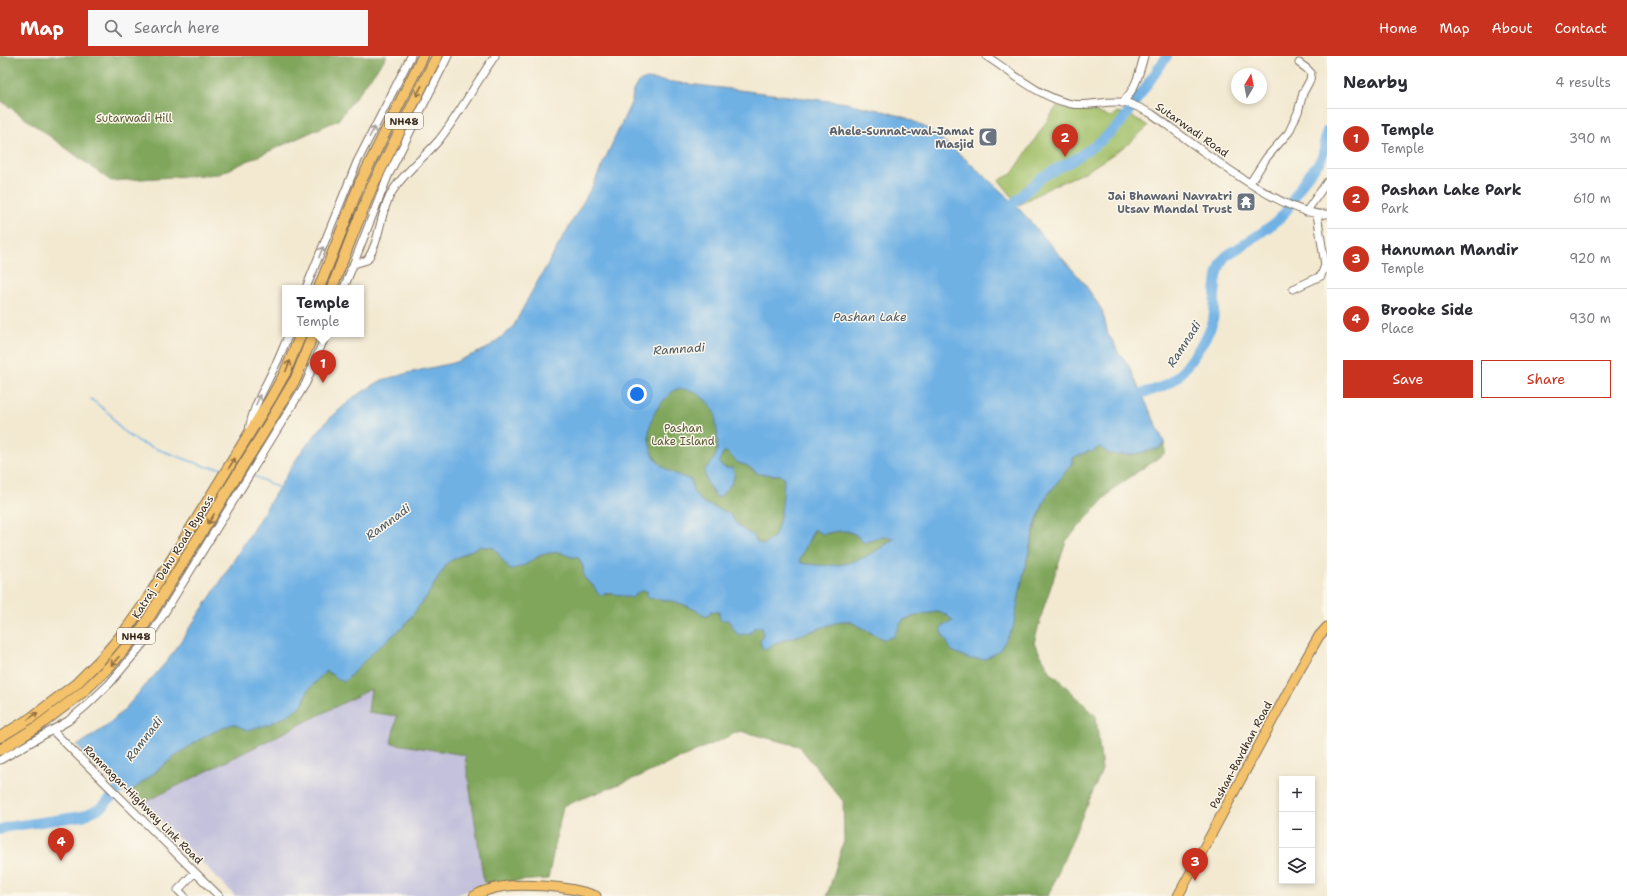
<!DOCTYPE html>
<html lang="en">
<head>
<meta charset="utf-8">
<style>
	:root { --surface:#fff; --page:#f7f7f7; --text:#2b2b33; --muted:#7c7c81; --line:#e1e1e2; --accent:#c8321e }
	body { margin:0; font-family:"Shantell Sans",sans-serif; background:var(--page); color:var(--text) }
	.controls { position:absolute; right:12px; bottom:12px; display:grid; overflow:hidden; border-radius:0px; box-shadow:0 2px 6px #0003 }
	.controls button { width:36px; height:36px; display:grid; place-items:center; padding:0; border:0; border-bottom:1px solid var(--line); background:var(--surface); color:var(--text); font:20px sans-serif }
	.compass { position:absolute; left:1231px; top:12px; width:36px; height:36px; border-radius:50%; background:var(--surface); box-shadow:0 2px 6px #0003; rotate:10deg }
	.you { position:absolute; left:637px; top:338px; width:14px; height:14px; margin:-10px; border:3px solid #fff; border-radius:50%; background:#1a73e8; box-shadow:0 0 0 6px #1a73e833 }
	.badge { display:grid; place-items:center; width:26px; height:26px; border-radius:50%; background:var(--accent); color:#fff; font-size:13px; font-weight:700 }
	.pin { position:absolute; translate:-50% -33px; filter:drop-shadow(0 1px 2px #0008) }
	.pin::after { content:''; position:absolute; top:21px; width:14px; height:12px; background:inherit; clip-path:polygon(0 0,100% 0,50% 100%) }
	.popup { position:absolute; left:282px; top:229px; width:82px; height:52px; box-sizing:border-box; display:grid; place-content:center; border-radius:0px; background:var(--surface); filter:drop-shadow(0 1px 3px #0005); font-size:13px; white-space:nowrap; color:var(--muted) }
	.popup b { font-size:15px; color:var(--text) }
	.popup::after { content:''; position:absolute; left:50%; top:100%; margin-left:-8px; border:8px solid transparent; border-top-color:var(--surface) }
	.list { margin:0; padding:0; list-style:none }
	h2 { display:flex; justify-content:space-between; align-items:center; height:52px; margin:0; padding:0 16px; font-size:17px }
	h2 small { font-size:13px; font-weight:400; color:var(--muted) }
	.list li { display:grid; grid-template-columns:26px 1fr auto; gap:12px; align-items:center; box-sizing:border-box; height:60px; padding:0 16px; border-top:1px solid var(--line) }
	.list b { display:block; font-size:15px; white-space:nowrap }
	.list p { margin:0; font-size:13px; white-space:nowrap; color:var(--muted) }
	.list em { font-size:13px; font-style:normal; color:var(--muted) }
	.actions { display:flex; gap:8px; padding:12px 16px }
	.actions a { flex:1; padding:9px 0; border:1px solid var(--accent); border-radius:0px; text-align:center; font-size:14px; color:var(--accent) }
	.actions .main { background:var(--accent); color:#fff }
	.icon { flex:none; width:22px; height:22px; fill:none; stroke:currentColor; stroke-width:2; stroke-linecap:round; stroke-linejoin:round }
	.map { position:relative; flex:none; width:1327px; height:840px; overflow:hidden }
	header { display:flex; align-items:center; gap:24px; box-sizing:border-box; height:56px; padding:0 20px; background:var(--accent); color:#fff }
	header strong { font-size:19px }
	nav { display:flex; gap:22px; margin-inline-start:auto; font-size:14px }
	.search { width:280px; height:36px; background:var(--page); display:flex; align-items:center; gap:10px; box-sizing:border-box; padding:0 14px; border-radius:0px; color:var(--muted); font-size:15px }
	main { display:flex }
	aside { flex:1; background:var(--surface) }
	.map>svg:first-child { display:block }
</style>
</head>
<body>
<header>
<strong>Map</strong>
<div class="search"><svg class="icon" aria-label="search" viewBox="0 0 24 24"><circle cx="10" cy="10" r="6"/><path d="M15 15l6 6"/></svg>Search here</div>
<nav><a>Home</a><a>Map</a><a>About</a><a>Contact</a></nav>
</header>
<main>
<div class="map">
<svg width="1327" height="840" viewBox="0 0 1327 840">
	<rect width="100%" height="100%" fill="#fbf7ec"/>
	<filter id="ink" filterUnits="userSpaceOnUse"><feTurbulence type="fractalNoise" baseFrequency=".025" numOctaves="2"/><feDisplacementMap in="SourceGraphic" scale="8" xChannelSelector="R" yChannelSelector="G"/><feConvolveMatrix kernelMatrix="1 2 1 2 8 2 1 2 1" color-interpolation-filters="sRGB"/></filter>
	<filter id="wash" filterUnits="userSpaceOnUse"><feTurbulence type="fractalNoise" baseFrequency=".012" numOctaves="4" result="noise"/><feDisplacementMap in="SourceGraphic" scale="16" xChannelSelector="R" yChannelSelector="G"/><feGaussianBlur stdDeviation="0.9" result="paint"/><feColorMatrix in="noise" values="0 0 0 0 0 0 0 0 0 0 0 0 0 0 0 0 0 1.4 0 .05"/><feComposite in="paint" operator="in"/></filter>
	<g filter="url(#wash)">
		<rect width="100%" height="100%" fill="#f3e9d1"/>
		<path fill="#c3c1db" d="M371,632L397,660L391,687L465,699L484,827L455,840H235L143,747Z"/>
		<path fill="#a1bf67" stroke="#6e7442" d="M1057,50L1092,55L1111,61L1117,56C1129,58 1138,63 1148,70L1127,89L1087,115L1051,131L1019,149L999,124L1012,118Z"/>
		<path fill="#80a65c" stroke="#5e683d" d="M0,0H387L338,64L219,118L111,125L0,44Z
			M677,333C683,333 689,333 695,336C702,340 712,349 715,356C718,365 719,387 717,396C716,402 711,407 707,412L709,432L714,439L721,440L727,431L726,412L720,409L719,405L724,396H727L738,407L746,409L755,416L774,419H782C789,428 779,470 774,481L768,485L767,488L763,489L757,486L754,480L744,474L736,467L730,458L702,446L693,435L691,424C680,420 666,416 659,407C642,387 648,360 665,343C669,339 672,335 677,333Z
			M1162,388H1165V397L1113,433L1066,485L1043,554L1034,587L1050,615L1096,660L1102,714L1048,840H827L844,785L843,745L799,690L740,675L643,719L563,750L548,823L484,827L465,699L391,687L397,660L368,656L371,633L143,747L127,739L183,694L219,672L303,648L308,634L326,615L344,626L374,595L403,571L427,540L448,506L480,490L494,492L525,509C536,502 549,493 562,497C568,499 572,501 578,501L583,511L584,522L593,529L599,539L636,537L642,534L647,535L648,542C671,543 688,548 706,560L711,555C725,557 731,568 738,578L751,577L755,571H762L763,579L760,584L762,592L767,593L773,588L841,565H849L883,583L892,581L903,564L922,558L938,556L947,559L953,566L943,570L1013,572L1022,525L1036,469L1046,441L1073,406V402L1089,395L1092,396L1100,391C1104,393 1107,397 1111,398C1128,400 1144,396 1160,392Z
			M815,473L822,478C840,476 844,471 860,482L883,481H896L866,502L859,504L830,511L800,507V503Z"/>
		<path fill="#70b1e4" stroke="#566e81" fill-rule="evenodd" d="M647,23L846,47L883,55L907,62L928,73L963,101L1013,146L1084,227L1102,254L1108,278L1114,287L1118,297L1128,308L1165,388H1162L1160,392C1146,396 1125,401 1110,398C1107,397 1103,393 1100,391L1092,396L1089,395L1073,402V406L1046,441L1035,469L1022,525L1013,572L999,595L985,603H970L952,595L940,574L943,570L953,565L947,559L938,556L922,558L903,564L893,581L883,583L849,565H841L773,588L767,593L762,592L760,584L763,579L762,571H755L751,577L738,579L728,564H720L719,556L711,555L707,561C688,548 671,543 648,542L647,535C640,534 637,536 632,542L610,537L599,539L593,529L584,522L583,511L578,501H571L560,496L542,498L525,509L510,514L494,492L480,490L448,506L427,540L403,571L374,595L344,626L326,615L308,634L303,648L288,659L267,669L247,674L233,668C193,681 160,713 127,739L77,690L104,672L122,656L168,604L221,525L301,396L326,366L354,341L382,324L412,316L453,307L486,293L512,273L530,239L593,129L632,45L633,35L638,26ZM677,333C683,333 689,333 695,336C702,340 712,349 715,356C716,360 716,365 716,369C719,386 720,403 704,414C705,423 710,435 717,441L721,440C727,431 738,425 733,412H726L720,409L719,405L724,396H727L738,407L746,409L759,418L781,419L784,422C783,441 782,462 774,481C769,483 768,488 763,489L757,486L754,480L744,474L736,467L730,458L702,446L693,435L691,424C680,420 667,416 659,407C642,387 648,360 665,343C669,339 672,335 677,333ZM814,473L822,478C841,475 850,470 864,487L883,481L895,482C862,506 843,514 801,507L800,503Z"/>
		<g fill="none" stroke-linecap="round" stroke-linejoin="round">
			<path stroke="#70b1e4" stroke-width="1.5" d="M91,343L111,359L118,370L128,379L143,388L207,411L224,412
				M252,419L279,432"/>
			<path stroke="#70b1e4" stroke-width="10" d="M1004,156L1042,121L1075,103L1101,85L1120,68L1167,0
				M1130,339C1145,337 1162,333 1175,323C1184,316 1211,277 1213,265C1216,246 1213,216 1225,201C1229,197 1236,194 1240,191C1253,182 1266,174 1277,165C1290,154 1295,138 1304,125C1308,117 1317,111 1321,103C1326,94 1323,84 1327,75
				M0,774L7,771L83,760L102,751L128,724"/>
		</g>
	</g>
	<g filter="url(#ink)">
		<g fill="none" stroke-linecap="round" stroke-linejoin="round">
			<g stroke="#7b6d5d" stroke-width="9">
				<path id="minor" d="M986,0C1013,17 1040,42 1072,48C1090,51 1109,43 1127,47C1135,49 1144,54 1152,58C1189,84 1284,162 1327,158
					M1122,47C1136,33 1139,18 1144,0
					M1250,127L1267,101L1289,76L1298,56L1303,37L1310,24L1311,17L1306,12L1299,7
					M1306,156L1327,126
					M354,208L367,204C381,184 379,157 392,136C403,117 424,102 439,84C460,57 475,28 495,0
					M306,232L357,106L411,0
					M344,232L388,120L448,0
					M1293,233L1321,220L1325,209L1317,158
					M249,375C252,352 264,333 274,312C280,301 284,289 289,278
					M52,674L219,840
					M0,704L68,665L87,649L110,627L152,577L306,327L326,278
					M184,840L178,834L195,816"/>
			</g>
			<g stroke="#7b6d5d" stroke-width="11">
				<path id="major" d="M474,840C478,838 483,835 488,834C514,825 571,830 596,840
					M1178,840L1299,615L1319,580L1327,571"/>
			</g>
			<g stroke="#7b6d5d" stroke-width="12">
				<path id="highway" d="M360,127L423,0
					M372,131L437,0
					M319,232L341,176
					M332,232L352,180
					M0,681L31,662L76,628L101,603L125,575L145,547L271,342L285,317L301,278
					M0,694L37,671L83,636L109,611L143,571L270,366L296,322L313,278"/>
			</g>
			<use href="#minor" stroke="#fff" stroke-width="7"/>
			<use href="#major" stroke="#f4c26a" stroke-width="9"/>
			<use href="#highway" stroke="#f4c26a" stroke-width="10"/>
			<g stroke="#7b6d5d" stroke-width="12" stroke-linecap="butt">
				<path id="highway-bridge" d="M341,176L360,127
					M352,180L372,131"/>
			</g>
			<use href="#highway-bridge" stroke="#f4c26a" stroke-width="10"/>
		</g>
		<defs><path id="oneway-shaft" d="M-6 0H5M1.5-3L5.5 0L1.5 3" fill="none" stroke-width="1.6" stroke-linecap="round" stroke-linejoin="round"/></defs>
		<g stroke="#8e6e40">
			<use href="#oneway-shaft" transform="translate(419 35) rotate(117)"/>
			<use href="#oneway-shaft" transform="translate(288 310) rotate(-68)"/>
			<use href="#oneway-shaft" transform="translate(232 407) rotate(-58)"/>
			<use href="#oneway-shaft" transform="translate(211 463) rotate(122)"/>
			<use href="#oneway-shaft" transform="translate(115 605) rotate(131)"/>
			<use href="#oneway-shaft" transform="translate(33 660) rotate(-35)"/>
		</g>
		<g stroke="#a79f9a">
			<use href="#oneway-shaft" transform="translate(372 76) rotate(-63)"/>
			<use href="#oneway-shaft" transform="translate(321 196) rotate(-69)"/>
			<use href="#oneway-shaft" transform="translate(258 344) rotate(-66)"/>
		</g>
	</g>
	<defs>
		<g id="mosque-square" transform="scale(1)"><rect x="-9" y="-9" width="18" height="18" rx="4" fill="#6b7280" stroke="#fbf7ec"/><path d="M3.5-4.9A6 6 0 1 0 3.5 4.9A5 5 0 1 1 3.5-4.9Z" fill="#fff"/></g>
		<g id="temple-square" transform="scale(1)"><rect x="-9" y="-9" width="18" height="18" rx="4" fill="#6b7280" stroke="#fbf7ec"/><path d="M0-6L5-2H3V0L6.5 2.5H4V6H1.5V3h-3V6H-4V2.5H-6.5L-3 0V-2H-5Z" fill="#fff"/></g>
	</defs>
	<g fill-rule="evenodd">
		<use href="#mosque-square" x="988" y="81"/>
		<use href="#temple-square" x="1246" y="146"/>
	</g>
	<g text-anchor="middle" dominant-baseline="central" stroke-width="3" stroke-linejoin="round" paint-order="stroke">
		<g fill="#fbf7ec" stroke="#75685c" stroke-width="1">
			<rect x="385" y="57" width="38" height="16" rx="3"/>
			<rect x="117" y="572" width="38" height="16" rx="3"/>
		</g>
		<g font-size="10" font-weight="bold" fill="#3b2a1e">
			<text x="404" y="65">NH48</text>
			<text x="136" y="580">NH48</text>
		</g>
		<g font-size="11" fill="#5a5734" stroke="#fbf7ec">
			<text x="134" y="62">Sutarwadi Hill</text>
			<text x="683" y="372">Pashan<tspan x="683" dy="13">Lake Island</tspan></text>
		</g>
		<g font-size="11" fill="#3b2a1e" stroke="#fbf7ec">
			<text transform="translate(1192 74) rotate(35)">Sutarwadi Road</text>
			<text transform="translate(173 501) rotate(-58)">Katraj - Dehu Road Bypass</text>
			<text transform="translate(1241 699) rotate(-62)">Pashan-Bavdhan Road</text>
			<text transform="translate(143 749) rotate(45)">Ramnagar-Highway Link Road</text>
		</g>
		<g font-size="11" font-weight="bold" fill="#5b616d" stroke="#fbf7ec" text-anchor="end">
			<text x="974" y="75">Ahele-Sunnat-wal-Jamat<tspan x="974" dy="13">Masjid</tspan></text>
			<text x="1232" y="140">Jai Bhawani Navratri<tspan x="1232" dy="13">Utsav Mandal Trust</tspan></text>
		</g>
		<g font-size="12" font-style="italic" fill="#4e5963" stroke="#fbf7ec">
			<text x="870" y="261">Pashan Lake</text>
			<text transform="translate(1184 288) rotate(-57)">Ramnadi</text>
			<text transform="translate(679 293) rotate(-4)">Ramnadi</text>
			<text transform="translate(388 466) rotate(-36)">Ramnadi</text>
			<text transform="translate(144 683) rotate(-52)">Ramnadi</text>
		</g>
	</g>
</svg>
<div class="controls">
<button>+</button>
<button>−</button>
<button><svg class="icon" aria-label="layers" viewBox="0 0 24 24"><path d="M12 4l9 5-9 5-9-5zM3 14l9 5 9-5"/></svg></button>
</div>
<svg class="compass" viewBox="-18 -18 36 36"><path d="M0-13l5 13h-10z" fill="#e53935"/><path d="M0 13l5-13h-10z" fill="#7c7c81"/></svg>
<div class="you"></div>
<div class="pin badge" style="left:323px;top:327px">1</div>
<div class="popup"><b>Temple</b>Temple</div>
<div class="pin badge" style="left:1065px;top:101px">2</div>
<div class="pin badge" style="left:1195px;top:825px">3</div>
<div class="pin badge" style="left:61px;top:805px">4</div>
</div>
<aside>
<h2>Nearby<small>4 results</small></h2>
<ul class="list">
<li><span class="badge">1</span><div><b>Temple</b><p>Temple</p></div><em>390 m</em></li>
<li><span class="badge">2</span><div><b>Pashan Lake Park</b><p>Park</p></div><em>610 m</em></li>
<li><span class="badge">3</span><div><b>Hanuman Mandir</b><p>Temple</p></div><em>920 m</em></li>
<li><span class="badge">4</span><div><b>Brooke Side</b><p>Place</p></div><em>930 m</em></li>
</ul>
<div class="actions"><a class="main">Save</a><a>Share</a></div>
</aside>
</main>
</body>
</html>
